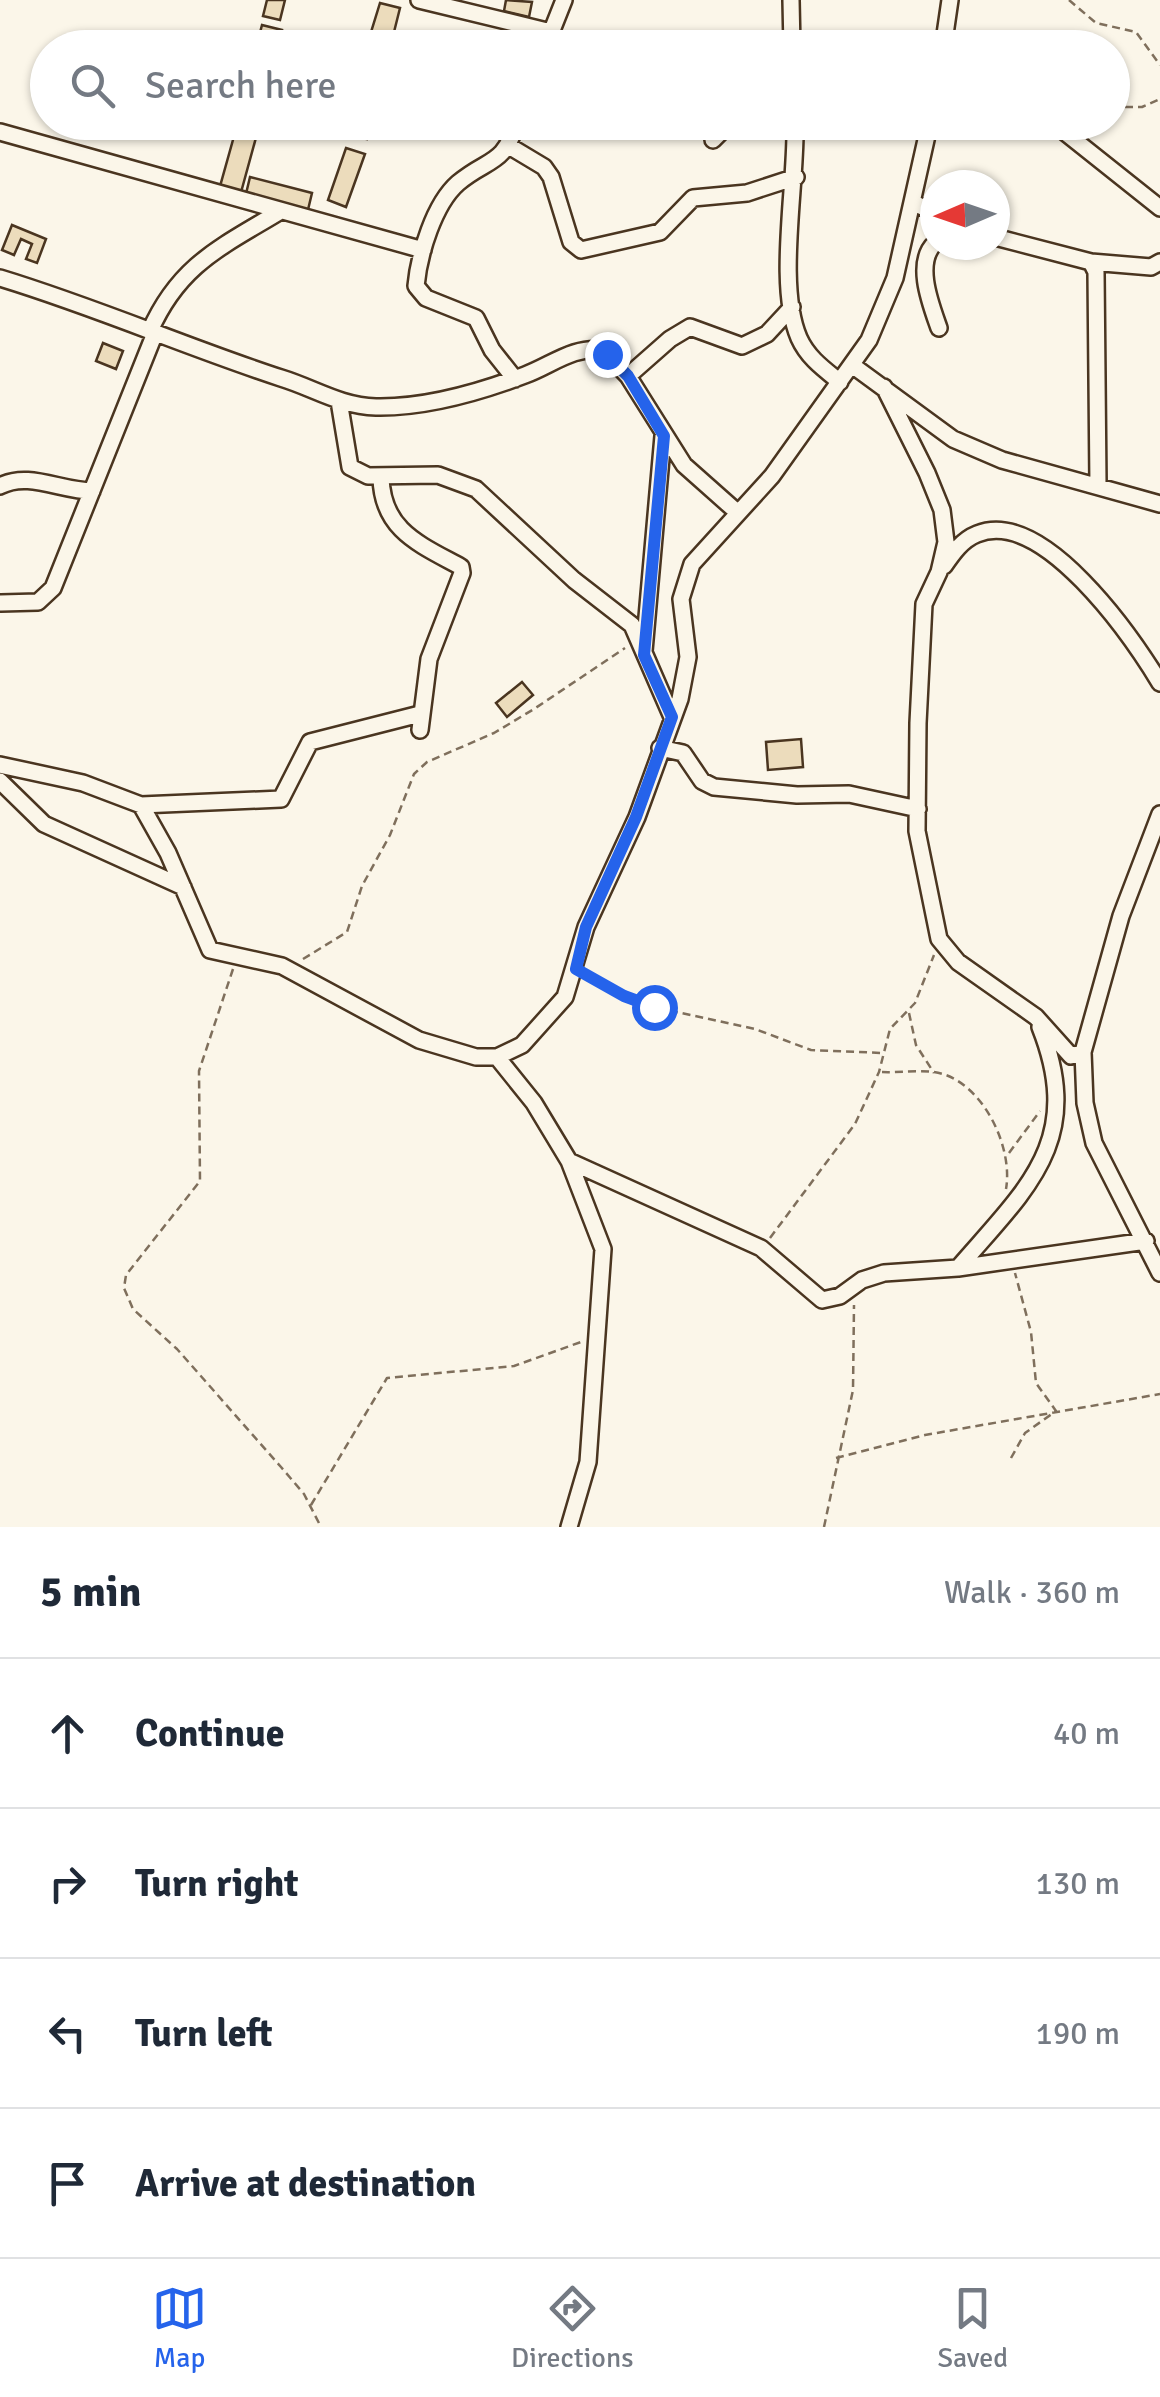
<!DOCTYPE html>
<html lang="en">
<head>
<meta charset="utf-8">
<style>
	:root { --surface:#fff; --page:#f6f6f7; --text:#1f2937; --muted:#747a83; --line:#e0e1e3; --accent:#2563eb }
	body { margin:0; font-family:Signika,sans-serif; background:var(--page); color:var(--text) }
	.compass { position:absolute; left:920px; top:170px; width:90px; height:90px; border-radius:50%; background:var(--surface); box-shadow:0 2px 8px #0004; rotate:268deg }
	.stop { position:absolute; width:30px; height:30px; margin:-22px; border:8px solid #2563eb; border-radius:50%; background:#fff }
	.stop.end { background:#2563eb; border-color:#fff; box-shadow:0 2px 10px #0008 }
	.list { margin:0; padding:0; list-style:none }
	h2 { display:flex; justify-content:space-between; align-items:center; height:130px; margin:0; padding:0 40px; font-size:42px }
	h2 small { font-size:32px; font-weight:400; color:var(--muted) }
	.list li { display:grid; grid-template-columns:65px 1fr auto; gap:30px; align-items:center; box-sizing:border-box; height:150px; padding:0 40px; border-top:2px solid var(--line) }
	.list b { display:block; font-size:38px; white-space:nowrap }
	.list em { font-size:32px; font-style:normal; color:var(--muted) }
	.icon { flex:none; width:55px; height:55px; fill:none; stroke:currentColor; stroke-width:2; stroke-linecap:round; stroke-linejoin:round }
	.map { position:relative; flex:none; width:1160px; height:1527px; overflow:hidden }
	.search { position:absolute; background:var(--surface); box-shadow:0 2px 8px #0004; left:30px; right:30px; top:30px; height:110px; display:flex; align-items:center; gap:25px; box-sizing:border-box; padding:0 35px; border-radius:55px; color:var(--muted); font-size:38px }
	.sheet { height:730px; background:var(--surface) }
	nav { display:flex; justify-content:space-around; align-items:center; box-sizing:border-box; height:140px; border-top:2px solid var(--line); background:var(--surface); font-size:28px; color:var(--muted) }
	nav a { display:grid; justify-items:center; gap:5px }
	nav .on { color:var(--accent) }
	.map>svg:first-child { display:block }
</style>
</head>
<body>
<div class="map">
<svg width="1160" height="1527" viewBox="0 0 1160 1527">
	<rect width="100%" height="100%" fill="#fbf6e9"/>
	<path fill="#ecdcbc" stroke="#4a3520" stroke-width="2.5" d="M267,0H285L280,20L263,16Z
		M506,0L532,2L529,17L504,11Z
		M380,3L400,8L390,48L368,42Z
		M262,25L282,30L278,48H256Z
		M238,122L260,123L240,196L219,190Z
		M352,122H371L367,139L349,136Z
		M346,148L365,154L346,207L328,200Z
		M250,177L312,193L307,214L245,198Z
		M12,225L46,239L37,263L26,259L32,244L21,239L14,255L2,250Z
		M103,343L123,351L116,369L96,361Z
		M522,682L533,695L507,717L496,703Z
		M801,739L803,767L768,770L766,742Z"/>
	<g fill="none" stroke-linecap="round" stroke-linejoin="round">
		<g stroke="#4a3520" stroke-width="20">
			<path id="minor" d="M419,0L551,32
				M791,0L792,48
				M545,48L564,0
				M943,48L950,0
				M795,122C797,183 776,285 799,338C808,358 824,369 840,382
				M1052,122L1160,208
				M0,132L423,250
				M713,140L731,122
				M509,146L544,167L551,177L571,242L581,250L660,232L693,198L747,193L796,177
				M914,203L935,213
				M995,237L1091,262L1096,272L1098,485
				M935,243C914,263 931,305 939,328
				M1091,262L1151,267L1160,262
				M0,278C96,307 186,347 281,378C314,388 340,406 376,407C424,408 480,392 525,375C552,365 573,346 603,350L628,376L684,465L737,512
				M150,331C179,265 221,247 279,212
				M852,365L953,439L1002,460L1160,504
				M628,376L670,339L690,327L742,346L767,334L792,307
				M515,379L492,350L476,318L426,298L416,286C419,254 434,204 458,183C489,157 503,167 517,122
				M884,387L927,473L942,510L946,542L939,572L924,604L918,723L917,831L939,939L958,962L1036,1017L1071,1056L1083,1052
				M339,401L350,467L368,476L438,475L476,489L574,580L632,625L672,717
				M381,477C382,530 419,544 461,567L462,573L429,659L420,730
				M0,486C28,471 61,491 92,491
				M944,566C953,553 962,540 977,534C1043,507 1132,637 1160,683
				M1,603L38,602L53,588L155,333
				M644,651L663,436
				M660,748L683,753L702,781L714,787L797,795L849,794L918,809
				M0,765L83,783L141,805L168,853L210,950L282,966L419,1040L476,1057H497L522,1045L565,997L586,927L637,817L680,699L688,657L681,599L692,564L772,476L869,340L895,278L930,122
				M0,781L44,824L183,887
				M141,805L281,799L310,742L420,714
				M1160,814L1121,916L1083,1052L1085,1103L1094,1143L1160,1273
				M497,1057L534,1103L569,1161L603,1249L588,1462L569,1527
				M569,1161L761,1248L822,1300L840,1296L862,1280L884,1273L958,1268L1146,1241
				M958,1268C1027,1188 1085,1141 1040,1027"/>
		</g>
		<path stroke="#7f6f5c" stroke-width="2.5" stroke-dasharray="8 5" stroke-linecap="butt" d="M1069,0L1096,23L1136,32L1160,65
			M1112,107H1142L1160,99
			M303,959L347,932L362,886L390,835L414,774L427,762L494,733L534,709L625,648
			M233,969L199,1071L200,1181L126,1275L124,1288L133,1309L177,1349L281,1467L304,1494L321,1527
			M586,976L654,1007L755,1029L811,1050L883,1053
			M909,1013L916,1045L934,1073
			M882,1072C902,1073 927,1068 946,1075C986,1090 1013,1149 1006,1189
			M1009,1153L1040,1111
			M770,1238L855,1124L879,1072L890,1029L915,1003L934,955
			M836,1458L925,1435L1160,1394
			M1011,1458L1025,1433L1056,1411L1036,1383L1031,1332L1015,1273
			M311,1505L387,1378L514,1366L581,1342
			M824,1527L853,1390L854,1305"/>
		<use href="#minor" stroke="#fbf6e9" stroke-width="15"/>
	</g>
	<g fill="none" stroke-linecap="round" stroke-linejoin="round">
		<path stroke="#2563eb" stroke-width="12" d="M607,354L628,376L664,436L644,655L672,717L636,817L586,927L576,969L624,996L654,1007"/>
	</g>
</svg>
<svg class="compass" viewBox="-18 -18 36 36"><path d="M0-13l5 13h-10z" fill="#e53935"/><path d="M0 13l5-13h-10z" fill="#747a83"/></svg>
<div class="stop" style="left:654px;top:1007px"></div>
<div class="stop end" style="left:607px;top:354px"></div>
<div class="search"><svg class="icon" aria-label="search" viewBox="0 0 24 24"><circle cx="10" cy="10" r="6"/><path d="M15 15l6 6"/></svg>Search here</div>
</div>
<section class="sheet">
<h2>5 min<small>Walk · 360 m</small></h2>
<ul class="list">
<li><svg class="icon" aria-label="ahead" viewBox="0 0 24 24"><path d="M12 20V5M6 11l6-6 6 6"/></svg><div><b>Continue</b></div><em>40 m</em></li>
<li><svg class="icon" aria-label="right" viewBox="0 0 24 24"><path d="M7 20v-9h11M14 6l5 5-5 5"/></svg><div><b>Turn right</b></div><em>130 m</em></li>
<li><svg class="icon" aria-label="left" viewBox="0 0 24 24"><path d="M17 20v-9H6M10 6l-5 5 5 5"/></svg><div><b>Turn left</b></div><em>190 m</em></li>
<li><svg class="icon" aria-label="arrive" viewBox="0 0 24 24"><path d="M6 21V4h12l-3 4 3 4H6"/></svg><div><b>Arrive at destination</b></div></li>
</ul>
</section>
<nav>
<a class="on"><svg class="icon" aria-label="map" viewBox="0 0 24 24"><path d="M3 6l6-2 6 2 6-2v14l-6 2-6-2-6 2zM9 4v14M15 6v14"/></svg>Map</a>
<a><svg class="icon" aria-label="directions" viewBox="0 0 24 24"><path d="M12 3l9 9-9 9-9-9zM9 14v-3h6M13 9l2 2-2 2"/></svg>Directions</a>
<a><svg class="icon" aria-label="saved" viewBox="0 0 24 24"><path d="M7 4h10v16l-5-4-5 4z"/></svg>Saved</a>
</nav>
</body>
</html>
